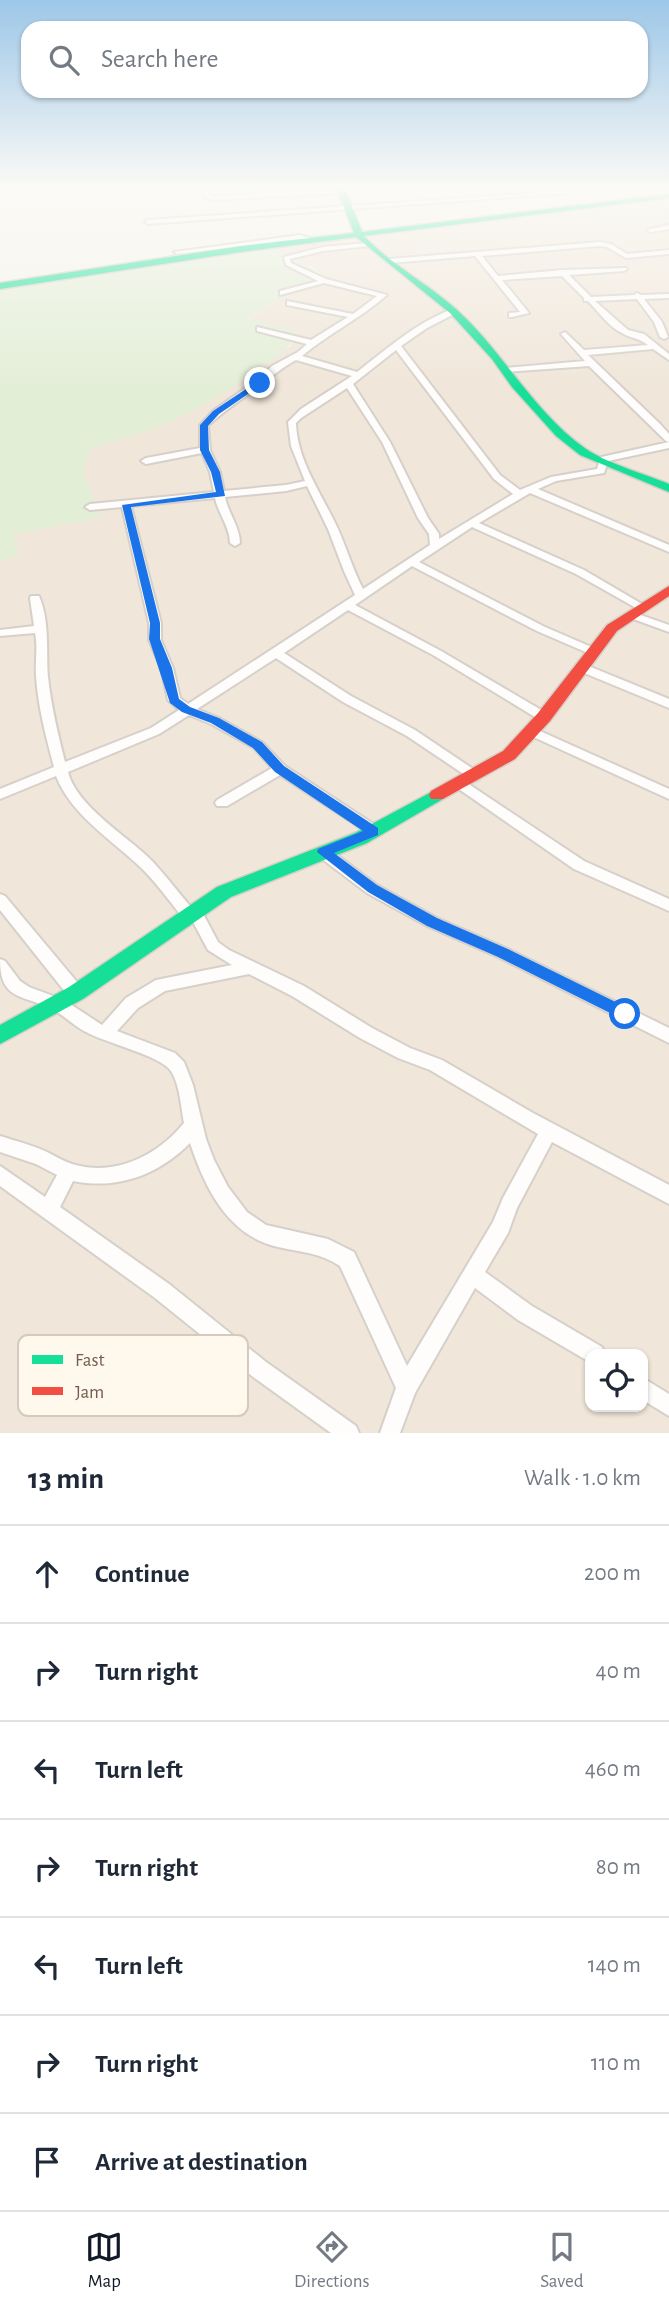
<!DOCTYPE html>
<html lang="en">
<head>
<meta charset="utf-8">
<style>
	:root { --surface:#fff; --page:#f6f6f7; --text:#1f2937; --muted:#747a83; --line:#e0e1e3; --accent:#111827 }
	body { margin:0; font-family:"Alegreya Sans",sans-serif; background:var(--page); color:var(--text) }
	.controls { position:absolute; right:21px; bottom:21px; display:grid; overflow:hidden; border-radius:14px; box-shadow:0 2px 5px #0004 }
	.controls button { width:63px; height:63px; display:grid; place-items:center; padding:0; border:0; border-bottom:2px solid var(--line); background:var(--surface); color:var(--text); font:35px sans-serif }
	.stop { position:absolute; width:21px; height:21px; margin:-16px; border:5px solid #1a73e8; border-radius:50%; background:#fff }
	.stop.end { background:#1a73e8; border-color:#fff; box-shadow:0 2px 7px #0008 }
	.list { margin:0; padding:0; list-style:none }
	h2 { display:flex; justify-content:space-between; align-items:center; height:91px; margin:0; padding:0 28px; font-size:30px }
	h2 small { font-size:23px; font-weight:400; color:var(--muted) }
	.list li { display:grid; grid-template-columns:46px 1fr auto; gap:21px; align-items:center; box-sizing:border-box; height:98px; padding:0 28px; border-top:2px solid var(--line) }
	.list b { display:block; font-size:26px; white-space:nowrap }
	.list em { font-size:23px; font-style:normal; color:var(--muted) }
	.icon { flex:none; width:38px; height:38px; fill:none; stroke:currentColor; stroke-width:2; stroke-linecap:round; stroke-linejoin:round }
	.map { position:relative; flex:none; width:669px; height:1433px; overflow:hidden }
	.search { position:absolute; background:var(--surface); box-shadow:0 2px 5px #0004; left:21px; right:21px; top:21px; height:77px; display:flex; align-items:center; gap:18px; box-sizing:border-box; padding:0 24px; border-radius:21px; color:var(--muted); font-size:26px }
	.sheet { height:777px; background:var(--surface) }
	nav { display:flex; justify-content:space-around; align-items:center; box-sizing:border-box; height:98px; border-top:2px solid var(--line); background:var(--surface); font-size:19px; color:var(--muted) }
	nav a { display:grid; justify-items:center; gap:4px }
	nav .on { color:var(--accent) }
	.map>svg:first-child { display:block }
</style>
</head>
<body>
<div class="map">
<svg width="669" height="1433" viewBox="0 0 669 1433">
	<rect width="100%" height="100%" fill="#f7f3ec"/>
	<path fill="#f0e6d9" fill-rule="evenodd" d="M669,200V1433H0V561L18,555L12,534L83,469L92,448L157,427L290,346L300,333L249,320L263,308L324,278L311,266L295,263L272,248ZM590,1354H643V1407H590Z"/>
	<path fill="#e3eed7" d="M272,248C290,259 309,264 325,278L263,308L249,319L301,333C276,364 193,414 155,428C134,436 113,441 92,448L83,469L99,518L13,534L18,555L0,561V289L128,267Z"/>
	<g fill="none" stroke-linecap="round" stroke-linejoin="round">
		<g stroke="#d6d0ca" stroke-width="4">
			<path id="street" d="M205,189H211L210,195L213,196L342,189L345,191L342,193L212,200L204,196Z
				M592,189H622L148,224L145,222L148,220Z
				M669,225V229L650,232L647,230Z
				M300,235L317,241L314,243L300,239L177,254L174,252Z
				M600,242L611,244L627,254L669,250V254L626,258L607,247L600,246L482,256L498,276L562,270L626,268L627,269L624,271L569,275L591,297L634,295L637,293L641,295L669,294V298L644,299L662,322L668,337L664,339L660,337L654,322L637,299L595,301L628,330L644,334L669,354V360L653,349L588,355L660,424L669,434V442L666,441L589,366L505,372L501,370L505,368L585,361L561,334L565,332L584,350L648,345C637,337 632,339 622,333C609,327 598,311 588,301H584V298L562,276L502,280L529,313L512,317H509V313L520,312L475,256L389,263L386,261L389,259Z
				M367,243L369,244V246L323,251L290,259L291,263L326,279L387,295C361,318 328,334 302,356L357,372C387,349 417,322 453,309H456V313L427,328L401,346L500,475L520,490L551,477L597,469L599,463L595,460L597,458L669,442V448L608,461L604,473L556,481L538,489L669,545V552L530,493L479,523L584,570L647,607L642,610L638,609L576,574L472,527L419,562L545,627L596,649L598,651L596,653H588L537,631L412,566L355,605L441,651L548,714L550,717L548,720H540L433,655L348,610L284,653L351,696L415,730L479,773L480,776L479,779L474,781L407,736L343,702L276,658L197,709L219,718L262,742L285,766L378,827L380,831L378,835L373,836L280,775L227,806H217L215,803L217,800L272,768L254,748L211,724L189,715L159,734L68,772C76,805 125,835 149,858C164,873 177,891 191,907L200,908L218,942L229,950L304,986L372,1028L410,1048L442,1060L533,1113L669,1185V1204L552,1142L517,1208L508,1233L485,1272L532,1306L602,1347L605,1354H590V1362L588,1361L518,1320L475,1288L415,1393L400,1433H380L396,1388L340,1266C321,1253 300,1252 278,1247C228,1236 205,1188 190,1143C158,1175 118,1190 73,1181L60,1207L169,1284L266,1362L356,1426L359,1433H331L252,1376L155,1298L0,1186V1166L45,1197L57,1175L36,1164L0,1152V1136C16,1141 32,1145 47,1152C55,1156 63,1161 72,1164C115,1177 157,1156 184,1123C181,1108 180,1085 171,1071C161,1056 107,1043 88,1033C75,1027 65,1016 52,1009C22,994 0,1001 0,959L5,961L20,981L29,987L64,1000L102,1025L126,998L156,980L232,965L208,950L192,920L184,919C169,901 155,880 137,864C109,838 71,814 56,776L0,799V789L54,767C46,737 38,707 36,676C35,661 38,647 35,633L0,636V630L34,626L30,598L31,596H39C50,622 46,650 48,677C51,706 58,734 65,762L151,728L179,710L168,700L161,668L149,640V623L122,507L90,510L85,507L90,504L214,492L210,472L202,453L146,464L141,461L146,458L200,448V425L213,411L257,380L272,366L298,352L307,344L257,331V327L311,340L348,317L287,305V301L353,314L377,296L324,283L280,295V291L318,281L286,265L284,257L323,247ZM396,350L494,479L513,494L439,539V534L428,518L390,442L353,384ZM296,360L352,376L301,409L288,422L291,446L305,481L286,485L224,491L220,472L210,450L208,426C224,410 243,399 261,385C274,375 281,368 296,360ZM347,388L382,442L418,518L429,534L430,545L363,589C353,570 347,549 338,529C322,494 297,461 296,423L301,418ZM307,486L328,529L344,571L355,595L188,704L180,698L173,668L161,640V623L131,506L215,498C218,513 230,527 230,543L235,546L240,543C240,527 228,513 225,497L286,491ZM249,974L292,996L360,1038L398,1058L430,1070L538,1134L503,1198L493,1222L407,1366L354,1252L328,1239L266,1225L247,1212L228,1187L214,1160L206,1139L193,1085L184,1062L175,1053L117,1031L138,1008L165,991Z
				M632,612L669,625V632L628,617L626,615L628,613Z
				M581,663L669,699V708L577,670L575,667L577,664Z
				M531,727L669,789V799L527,734L525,731L527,728Z
				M461,779L584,861L669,899V911L574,869L456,787L454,784L456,781Z
				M323,847L328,848L377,885L437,918L508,949L669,1028V1043L498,957L427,926L367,893L318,856L316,852L318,848Z
				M0,894L5,896L82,988L84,993L82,998L76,1000L70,998L0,910Z
				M643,1378L669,1394V1416L643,1400Z"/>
		</g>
		<g stroke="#d6cfc8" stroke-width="3">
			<path id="fast" d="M337,189H345L362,232L669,194V198L364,236C390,264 427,283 456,309C503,351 533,412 586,449C606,463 645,474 669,484V492L580,455L556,436L512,387L492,359L450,313L356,237L241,252L0,289V283L241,246L354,233Z
				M437,789L443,791L445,795L443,799L367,843L231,897L83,999L0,1044V1025L69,987L217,887L355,833Z"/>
		</g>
		<g stroke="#d6cfc8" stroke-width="3">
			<path id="jam" d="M669,586V596L617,631L550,721L515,759L443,799H431L429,795L431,791L503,751L538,713L607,625Z"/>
		</g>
		<use href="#street" fill="#fefdfc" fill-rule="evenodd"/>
		<use href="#fast" fill="#16e098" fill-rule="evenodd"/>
		<use href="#jam" fill="#f24e42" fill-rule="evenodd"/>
	</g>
	<linearGradient id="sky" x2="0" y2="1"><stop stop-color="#9dc7e8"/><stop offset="0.48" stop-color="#fbfaf6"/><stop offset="1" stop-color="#fbfaf6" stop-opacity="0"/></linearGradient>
	<rect width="669" height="390" fill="url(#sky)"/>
	<path fill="#1a73e8" d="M258,381L264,383L219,414L208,426L209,450L220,472L225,496L131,507L160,623V639L172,668L179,699L190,707L219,718L262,742L284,766L378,828V835L334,853L377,885L437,918L508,949L630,1009L632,1014L630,1018H620L498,957L427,926L368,892L317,852L318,849L363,831L275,772L253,748L211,723L182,712L170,703L149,639L150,623L122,505L216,492L211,472L200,450V425L213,411Z"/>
	<rect x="18" y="1335" width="230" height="81" rx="10" fill="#fff8ed" stroke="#d6c9bd" stroke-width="2"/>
	<rect x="32" y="1355" width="31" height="9" fill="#16e098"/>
	<rect x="32" y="1387" width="31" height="8" fill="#f24e42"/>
	<g font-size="19" fill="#755c4c">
		<text x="75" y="1366">Fast</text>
		<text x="75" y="1398">Jam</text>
	</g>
</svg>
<div class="controls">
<button><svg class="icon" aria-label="locate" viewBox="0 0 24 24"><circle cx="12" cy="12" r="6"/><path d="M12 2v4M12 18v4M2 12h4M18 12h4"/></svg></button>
</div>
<div class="stop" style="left:625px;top:1014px"></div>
<div class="stop end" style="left:260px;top:383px"></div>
<div class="search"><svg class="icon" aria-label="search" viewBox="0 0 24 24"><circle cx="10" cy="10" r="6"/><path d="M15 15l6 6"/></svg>Search here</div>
</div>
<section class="sheet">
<h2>13 min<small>Walk · 1.0 km</small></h2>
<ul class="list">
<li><svg class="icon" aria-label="ahead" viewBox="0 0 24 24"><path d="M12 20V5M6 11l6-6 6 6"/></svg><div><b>Continue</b></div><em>200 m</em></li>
<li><svg class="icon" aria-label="right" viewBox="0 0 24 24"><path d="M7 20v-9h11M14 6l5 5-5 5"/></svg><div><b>Turn right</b></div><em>40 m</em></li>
<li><svg class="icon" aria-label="left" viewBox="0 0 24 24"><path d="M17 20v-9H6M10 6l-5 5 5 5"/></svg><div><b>Turn left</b></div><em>460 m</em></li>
<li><svg class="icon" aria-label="right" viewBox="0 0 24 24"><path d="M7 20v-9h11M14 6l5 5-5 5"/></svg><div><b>Turn right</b></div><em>80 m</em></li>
<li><svg class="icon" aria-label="left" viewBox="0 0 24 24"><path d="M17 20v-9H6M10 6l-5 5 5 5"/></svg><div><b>Turn left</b></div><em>140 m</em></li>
<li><svg class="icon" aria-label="right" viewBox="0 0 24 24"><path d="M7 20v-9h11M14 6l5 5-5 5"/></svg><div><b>Turn right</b></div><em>110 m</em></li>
<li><svg class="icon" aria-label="arrive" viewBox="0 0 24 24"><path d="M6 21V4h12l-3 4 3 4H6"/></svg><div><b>Arrive at destination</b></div></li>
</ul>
</section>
<nav>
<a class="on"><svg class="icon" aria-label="map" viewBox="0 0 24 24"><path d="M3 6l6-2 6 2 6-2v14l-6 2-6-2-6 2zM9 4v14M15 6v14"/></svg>Map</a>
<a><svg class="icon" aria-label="directions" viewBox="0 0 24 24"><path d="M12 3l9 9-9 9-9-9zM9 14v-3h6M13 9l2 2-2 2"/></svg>Directions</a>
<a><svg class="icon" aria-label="saved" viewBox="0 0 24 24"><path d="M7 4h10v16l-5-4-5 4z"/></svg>Saved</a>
</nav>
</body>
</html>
